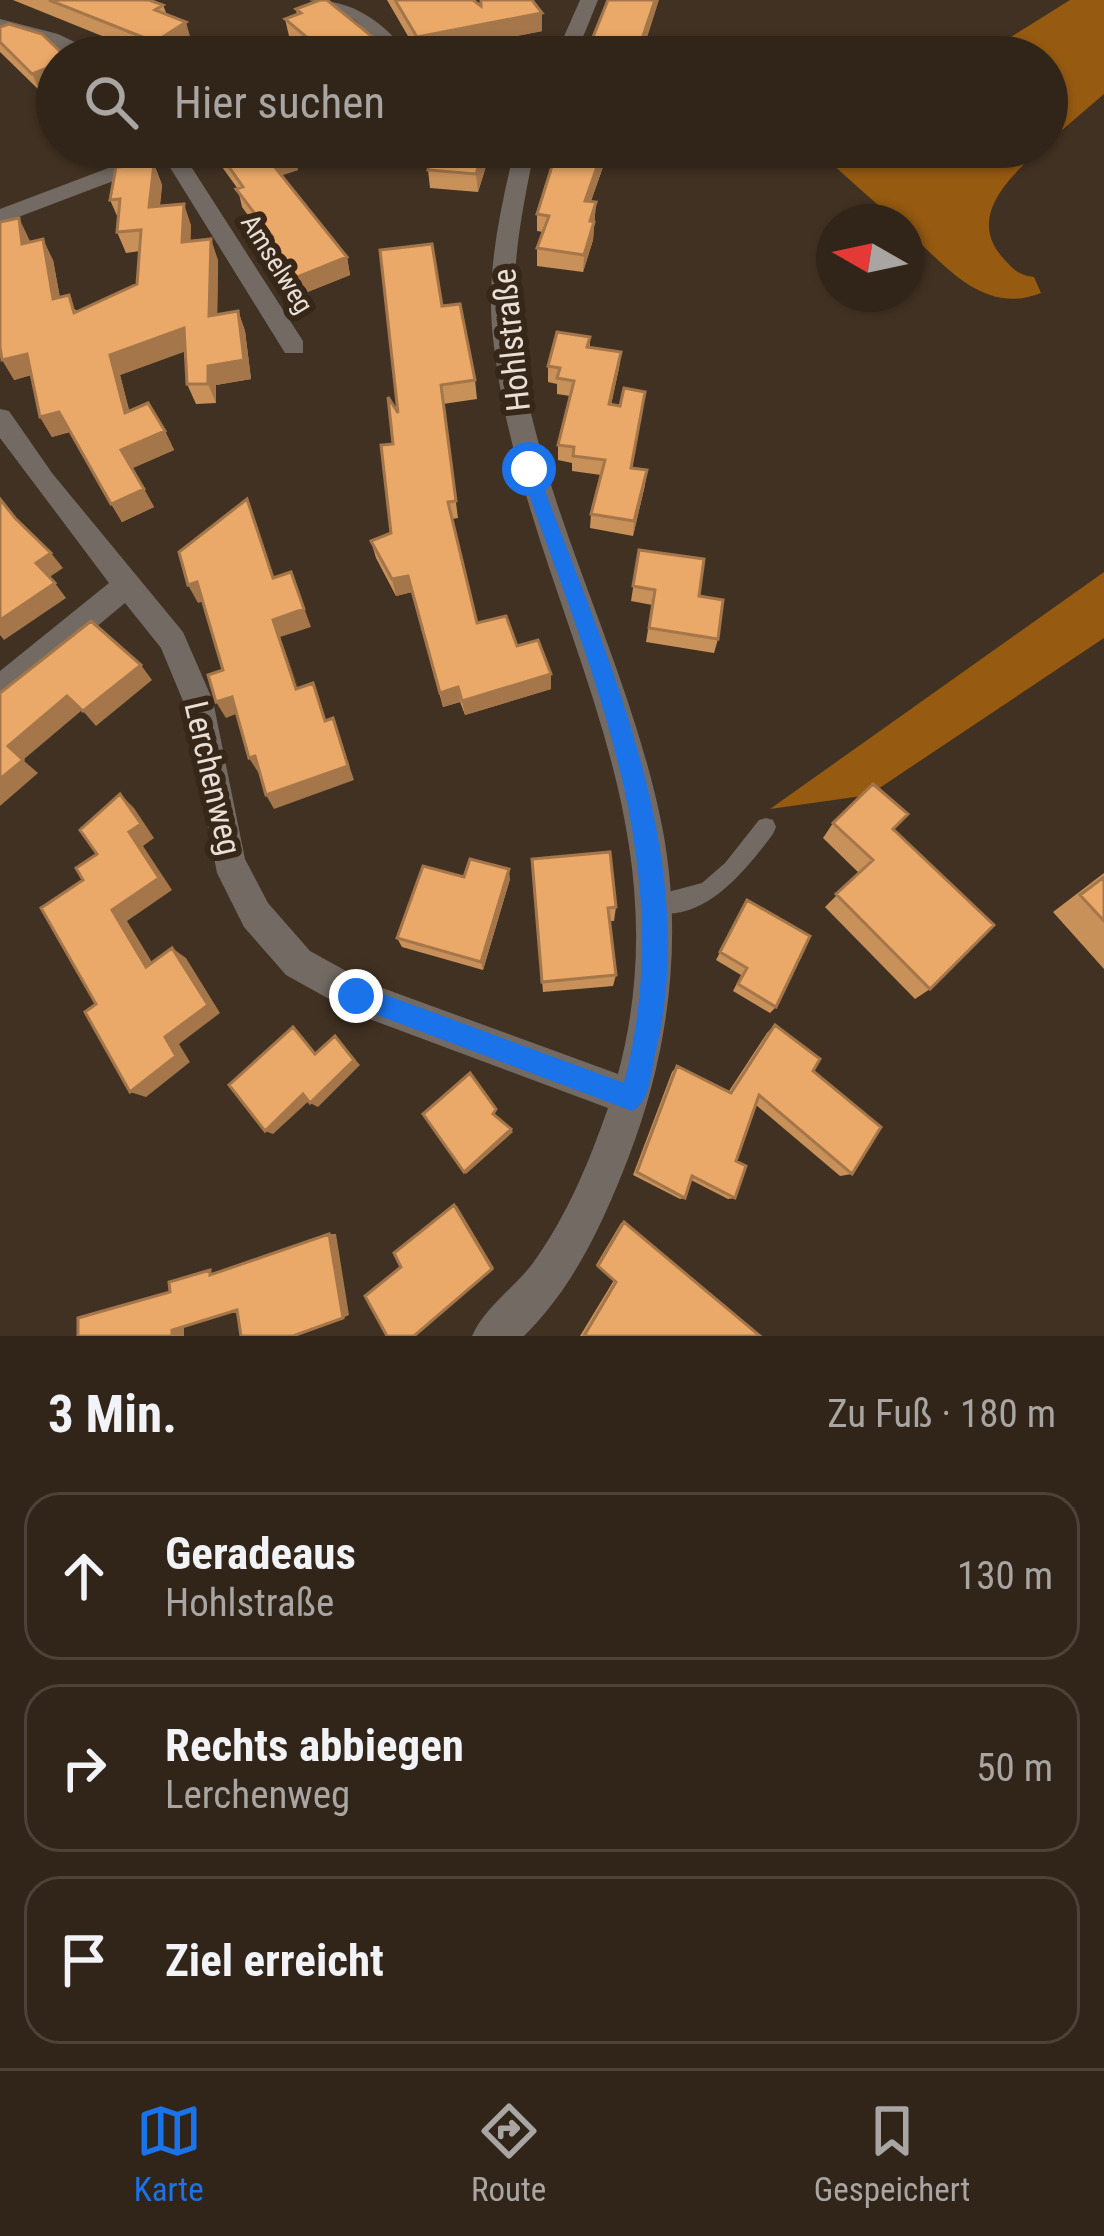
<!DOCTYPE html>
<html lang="de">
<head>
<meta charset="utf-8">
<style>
	:root { --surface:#31251a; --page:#3d3127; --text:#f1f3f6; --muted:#a8a5a2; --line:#4c4239; --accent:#1a73e8 }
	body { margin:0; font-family:"Roboto Condensed",sans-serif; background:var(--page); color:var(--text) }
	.compass { position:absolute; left:816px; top:204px; width:108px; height:108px; border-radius:50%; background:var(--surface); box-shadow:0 3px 9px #0004; rotate:279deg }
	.stop { position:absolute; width:36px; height:36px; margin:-27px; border:9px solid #1a73e8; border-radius:50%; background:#fff }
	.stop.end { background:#1a73e8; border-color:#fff; box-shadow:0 3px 12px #0008 }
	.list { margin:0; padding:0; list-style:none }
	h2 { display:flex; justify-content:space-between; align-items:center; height:156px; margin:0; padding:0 48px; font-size:51px }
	h2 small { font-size:39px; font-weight:400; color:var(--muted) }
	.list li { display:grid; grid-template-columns:78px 1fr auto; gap:36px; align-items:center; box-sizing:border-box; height:168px; margin:0 24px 24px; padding:0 24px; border:3px solid var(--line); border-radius:36px }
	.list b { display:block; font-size:45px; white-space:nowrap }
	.list p { margin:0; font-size:39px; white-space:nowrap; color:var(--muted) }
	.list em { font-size:39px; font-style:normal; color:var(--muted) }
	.icon { flex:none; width:66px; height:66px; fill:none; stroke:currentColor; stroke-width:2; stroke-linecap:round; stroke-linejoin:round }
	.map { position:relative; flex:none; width:1104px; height:1336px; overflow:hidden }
	.search { position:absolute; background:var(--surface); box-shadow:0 3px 9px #0004; left:36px; right:36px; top:36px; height:132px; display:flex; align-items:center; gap:30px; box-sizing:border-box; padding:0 42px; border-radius:66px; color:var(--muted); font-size:45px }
	.sheet { height:732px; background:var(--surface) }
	nav { display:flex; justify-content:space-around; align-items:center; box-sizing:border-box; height:168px; border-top:3px solid var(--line); background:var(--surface); font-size:33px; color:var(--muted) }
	nav a { display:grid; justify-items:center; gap:6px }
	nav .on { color:var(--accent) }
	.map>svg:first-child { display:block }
</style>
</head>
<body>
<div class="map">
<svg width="1104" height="1336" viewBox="0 0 1104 1336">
	<rect width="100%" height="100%" fill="#413122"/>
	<path fill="#965a11" d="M1070,0H1104V94L1047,143V57H979Z
		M813,147H1043C1010,176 966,217 1003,258C1014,270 1018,275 1034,277L1041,293C984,316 946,266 906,230V222H897Z
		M1104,572V638L869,795L770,809Z"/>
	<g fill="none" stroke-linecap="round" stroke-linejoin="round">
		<path fill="#726a63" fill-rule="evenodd" d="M766,818L773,820L776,827L773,834C746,870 702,927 649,911L646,904L649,897L702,883L725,863L759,820Z"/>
		<path fill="#726a63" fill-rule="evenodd" d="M309,0C356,0 382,22 412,57H391L355,20Z
			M580,0H598L575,57H555Z
			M0,19L58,34L106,57H80L0,31Z
			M164,147H193L183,154L303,341V353H285L166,161L0,224V209Z
			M515,147H535C523,207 510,266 516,328C535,502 628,655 662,826C684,937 669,1053 629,1156C604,1221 574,1287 524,1336H472C484,1308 514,1288 533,1263C567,1216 589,1162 608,1108L356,1014L286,975L244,927L217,873L183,701L161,648L125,603L11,698L0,702V671L109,583L0,438V409L9,411L52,473L183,632L213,701L245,859L268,903L310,951L366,982L618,1074C692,796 517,592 492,328C487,266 501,207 515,147Z"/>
	</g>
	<path fill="#c9915a" d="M13,0H149L163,5L167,15L191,40L165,57H154Z
		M387,0H473L481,6L542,13V31L419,55Z
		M296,9L374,38L377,55L372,57H313L289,36L285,19L297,15Z
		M0,27L57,57V85L40,91L0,52Z
		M211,147H290L294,152L298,170L281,175L347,257L350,275L300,295L269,255L264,237L242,207L238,189L214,156Z
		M436,147H492L478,192L430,188L428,170Z
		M554,147H610L591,201L596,202L593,240L583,272L537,266V248L543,232L537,231V214L556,152H554Z
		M154,164L162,185L160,206L191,225L190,242L218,260L217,314L238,311L245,331L251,379L216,385V403L196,404L187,384L185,351L120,375L129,411L165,431L174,450L132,468L154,507L122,522L70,432L52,437L40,417L31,375L14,380L29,239L30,242L53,260L60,298L77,311L137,284L140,251L126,253L117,232L118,218L110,200Z
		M442,306L475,380L477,399L443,404L458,518L452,519L477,623L517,646L551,674V689L465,715L460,702L443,707L412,592L396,596L376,558L371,541L391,533L393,444L398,413Z
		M590,337V348L621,352L619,368L611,404L620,406L645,392L632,468L645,485L633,536L590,528L591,514L601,475L572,471V463L558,460V445L570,396L557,394V384L548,382V366Z
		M639,550L699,596L718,639L714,653L646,642L652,605L631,601Z
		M833,823L894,830L930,989L915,999L825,907L859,873L823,838Z
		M532,859L616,907L614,921H609L616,975L613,986L543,992Z
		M1104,873V969L1053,912Z
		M464,877L510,879L483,970L402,947L397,938Z
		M747,900L776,1007L770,1013L733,991L741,975L716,960Z
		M775,1025L813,1071L852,1174L840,1176L756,1105L736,1161L735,1198L728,1199L691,1180L685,1198L680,1199L633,1175L672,1072L677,1066L729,1091L767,1033Z
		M624,1222L760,1336H580L614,1280L596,1265L621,1223Z"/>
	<path fill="#a4764a" d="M655,0H659L641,57L640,45Z
		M542,13V31L419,55L417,37Z
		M186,22L191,40L165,57H160L155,42Z
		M374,38L377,55L372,57H329Z
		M57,64V85L40,91L32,74Z
		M485,147H492L478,192L476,174Z
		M604,147H610L585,218V201Z
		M294,152L298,170L274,178L269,160Z
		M154,164L162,185L157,228L149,207Z
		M596,202L593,240L583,272L584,255L590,221Z
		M184,204L191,225L190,263L182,242Z
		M19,218L29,239L33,264L22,244Z
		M43,239L53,260L64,320L53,299Z
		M211,239L218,260L217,336L209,316Z
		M347,257L350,275L300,295L295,278Z
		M238,311L245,331L251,379L216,385V403L208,384V366Z
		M184,328L192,349L120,375L135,432L125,413L110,355Z
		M621,352L619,368L608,420L609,404Z
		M27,354L39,373L14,380L2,360Z
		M59,412L71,431L52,437L40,417Z
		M165,431L174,450L131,469L121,450Z
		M647,470L645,485L633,536L634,521Z
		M144,489L154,507L122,522L111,504Z
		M51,553L63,568L48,578L36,563Z
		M291,572L311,627L280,637L304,704L273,620Z
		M408,576L412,592L396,596L392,579Z
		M197,582L207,600L198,603L188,585Z
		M55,583L66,598L4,640L0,635V620Z
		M141,665L152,680L96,726L83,711Z
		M551,674V689L465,715L462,701Z
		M458,687L460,702L443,707L440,693Z
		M67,696L81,711L23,760L8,746Z
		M232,697L241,712L226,718L216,702Z
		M333,718L354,780L274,809L266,795Z
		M255,756L264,770L258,772L249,758Z
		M23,760L38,773L0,806V779Z
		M120,794L134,808L154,838L143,846L172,890L127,921L161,977L146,967L112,910L129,832Z
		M509,869L510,879L483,970L481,962Z
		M172,948L186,958L220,1013L179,1044L190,1062L146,1097L130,1092L165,1037Z
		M335,1036L360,1065L318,1107L310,1103Z
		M303,1094L311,1099L273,1134L265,1131Z
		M511,1129L513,1132L466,1174L464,1172Z
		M454,1205L457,1206L494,1268L414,1336Z
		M329,1234H336L349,1315L343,1318Z
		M184,1326V1336H172V1330Z"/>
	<path fill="#eaa969" stroke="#a4764a" stroke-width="3" d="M49,0H149L163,5L155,10L186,22L155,42Z
		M320,0H327L374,38L329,56L285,19L301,13L296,9Z
		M395,0H473L481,6V0H532L542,13L417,37Z
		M608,0H655L640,45L645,46L641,57H585Z
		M9,24L42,34L66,57H57V64L32,74L0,42V27Z
		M257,50L274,57H239Z
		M230,51L236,57H215Z
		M215,147H290L294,152L269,160L347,257L295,278L264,237L272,236L236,189L243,187Z
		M436,147H485L476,174L428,170Z
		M558,147H604L585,201L596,202L590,221L594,222L584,255L537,248L549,216L537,214Z
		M154,164L149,207L184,204L182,242L211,239L209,316L238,311L244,360L208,366V384H187L184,328L110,355L125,413L148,403L165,431L121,450L144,489L111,504L59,412L40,417L27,354L2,360L0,347V222L19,218L22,244L43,239L53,299L69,295L74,313L137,284L141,230L117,232L120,199L110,200L116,167Z
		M432,244L442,306L460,304L475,380L441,385L456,501L448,502L477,623L506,616L517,646L538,640L551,674L462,701L458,687L440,693L408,576L392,579L371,541L391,533L381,445L393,444L388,397L398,413L380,250Z
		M557,332L590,337L587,347L621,352L609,404L620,406L624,388L645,392L631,468L647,470L634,521L591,514L605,460L573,456L574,447L558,445L574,381L557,378L560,368L548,366Z
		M0,499L15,518L51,553L36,563L55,583L0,620Z
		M247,499L273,578L291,572L304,609L273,620L296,689L313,683L325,721L333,718L348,766L266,795L255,756L249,758L232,697L216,702L208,675L223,670L197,582L188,585L179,552Z
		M639,550L704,559L699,596L723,600L718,639L649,628L655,590L633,586Z
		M91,621L141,665L83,711L67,696L8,746L23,760L0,779V693Z
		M873,784L908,814L893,829L994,925L930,989L836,894L873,860L833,823Z
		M120,794L141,824L129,832L159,878L112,910L146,967L172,948L208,1005L165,1037L176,1056L130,1092L85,1012L96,1004L41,908L83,880L76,868L97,854L80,830Z
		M610,852L616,907L608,908L616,975L542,982L532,859Z
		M470,859L509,869L481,962L397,938L423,866L464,877Z
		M1104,877V921L1080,895Z
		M747,900L810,936L776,1007L738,984L747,968L720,952Z
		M775,1025L820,1059L813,1071L881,1127L852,1174L759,1095L736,1161L746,1166L735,1198L692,1176L685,1198L637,1172L677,1066L731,1093Z
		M293,1027L315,1054L335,1036L354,1060L310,1103L303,1094L265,1131L229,1085Z
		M470,1073L496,1109L493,1114L511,1129L464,1172L423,1114Z
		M454,1205L492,1269L414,1336H387L365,1296L401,1267L394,1253Z
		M624,1222L760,1336H584L616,1282L598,1266Z
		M329,1234L343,1318L293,1336H241L237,1310L172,1330V1336H78V1318L170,1292L169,1282L210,1270V1275Z"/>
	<path fill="#1a73e8" d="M529,462L537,469C603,651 704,857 655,1054C651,1072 650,1103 632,1111L356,1007L345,996L356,984L624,1083C681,864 591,673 520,469Z"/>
	<g text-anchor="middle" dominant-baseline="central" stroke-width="12" stroke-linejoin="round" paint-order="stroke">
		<g font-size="27" fill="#e9dfd6" stroke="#362719">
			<text transform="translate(277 264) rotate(58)">Amselweg</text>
		</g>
		<g font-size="33" fill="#e9dfd6" stroke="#362719">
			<text transform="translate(511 340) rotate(-96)">Hohlstraße</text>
			<text transform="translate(213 778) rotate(77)">Lerchenweg</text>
		</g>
	</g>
</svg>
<svg class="compass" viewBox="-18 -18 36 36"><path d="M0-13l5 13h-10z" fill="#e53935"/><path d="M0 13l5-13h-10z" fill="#a8a5a2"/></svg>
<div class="stop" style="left:529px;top:469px"></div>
<div class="stop end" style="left:356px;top:996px"></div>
<div class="search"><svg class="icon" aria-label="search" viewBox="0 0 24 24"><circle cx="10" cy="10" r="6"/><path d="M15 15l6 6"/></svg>Hier suchen</div>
</div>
<section class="sheet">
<h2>3 Min.<small>Zu Fuß · 180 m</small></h2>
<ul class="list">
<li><svg class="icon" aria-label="ahead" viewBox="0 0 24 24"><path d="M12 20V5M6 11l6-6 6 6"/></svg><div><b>Geradeaus</b><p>Hohlstraße</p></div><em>130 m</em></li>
<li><svg class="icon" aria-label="right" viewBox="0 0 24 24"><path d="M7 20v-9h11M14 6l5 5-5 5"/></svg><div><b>Rechts abbiegen</b><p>Lerchenweg</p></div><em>50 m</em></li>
<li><svg class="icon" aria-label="arrive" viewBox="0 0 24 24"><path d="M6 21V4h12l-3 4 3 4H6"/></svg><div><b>Ziel erreicht</b></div></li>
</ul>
</section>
<nav>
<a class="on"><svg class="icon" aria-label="map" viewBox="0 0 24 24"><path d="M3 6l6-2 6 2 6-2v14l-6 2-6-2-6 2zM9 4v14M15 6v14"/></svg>Karte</a>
<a><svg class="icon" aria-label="directions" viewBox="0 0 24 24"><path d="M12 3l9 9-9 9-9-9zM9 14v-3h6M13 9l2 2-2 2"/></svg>Route</a>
<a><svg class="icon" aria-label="saved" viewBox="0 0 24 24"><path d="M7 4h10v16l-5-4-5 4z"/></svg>Gespeichert</a>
</nav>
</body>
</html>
